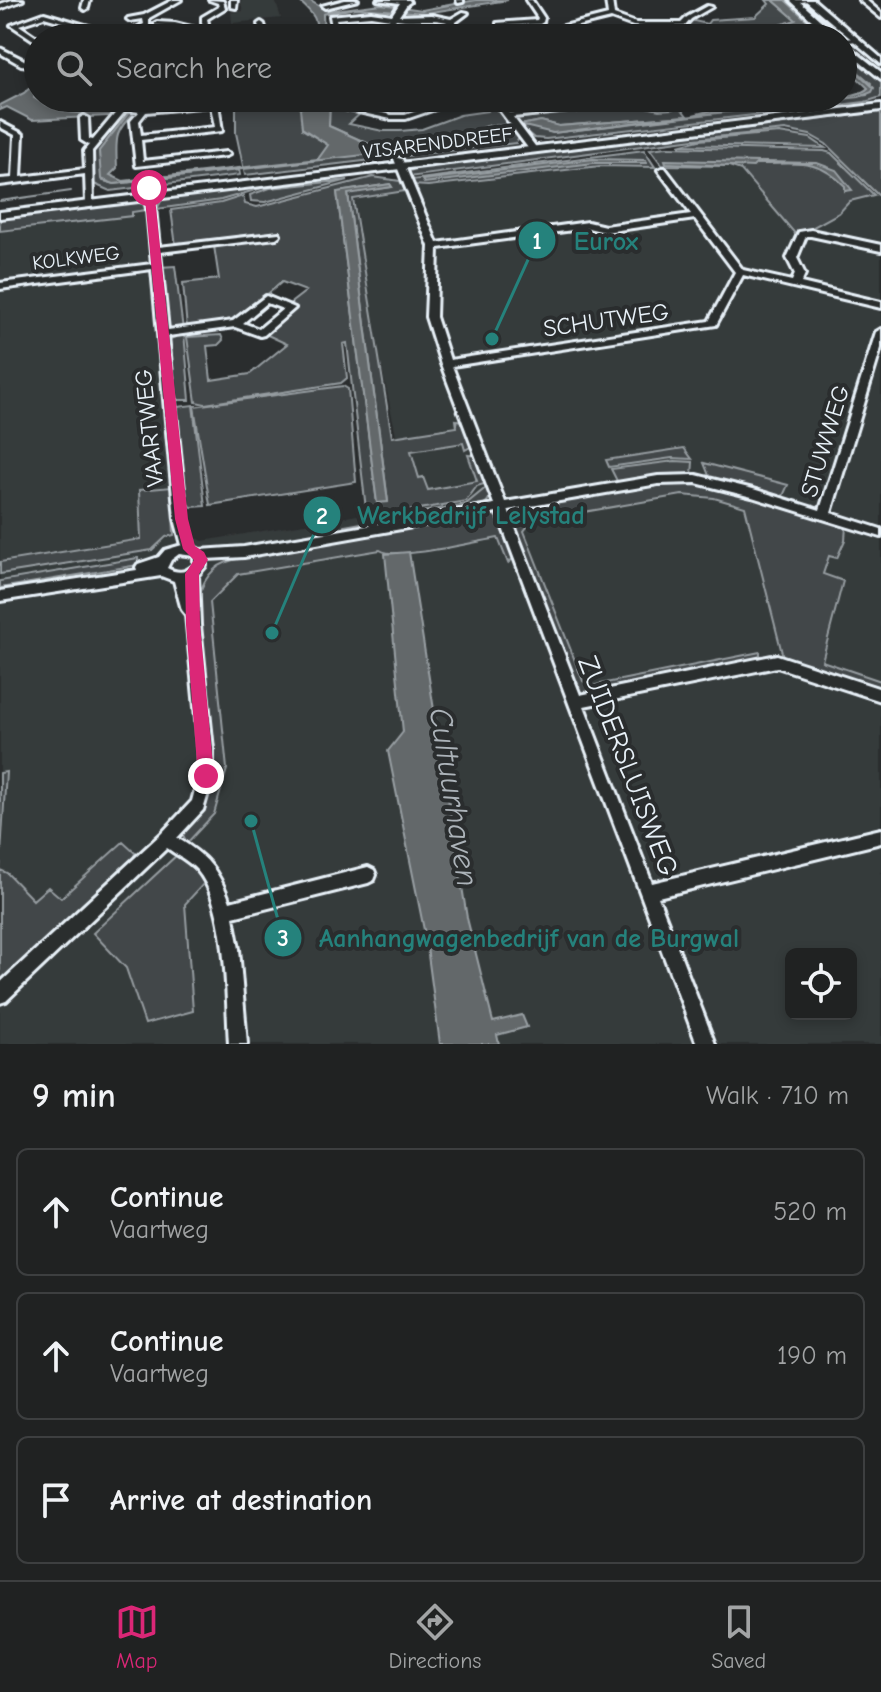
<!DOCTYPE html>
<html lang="en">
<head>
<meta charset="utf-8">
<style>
	:root { --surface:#202222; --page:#2d2f2f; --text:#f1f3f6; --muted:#a2a4a5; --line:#3d3f40; --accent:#db2777 }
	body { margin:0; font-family:"Comic Neue",sans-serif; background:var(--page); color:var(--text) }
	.controls { position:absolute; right:24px; bottom:24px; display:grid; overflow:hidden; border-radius:12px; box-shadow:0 4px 12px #0003 }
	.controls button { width:72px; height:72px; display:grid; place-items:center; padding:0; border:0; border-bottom:2px solid var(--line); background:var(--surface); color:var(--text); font:40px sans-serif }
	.stop { position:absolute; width:24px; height:24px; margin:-18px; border:6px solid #db2777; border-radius:50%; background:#fff }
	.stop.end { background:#db2777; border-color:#fff; box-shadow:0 2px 8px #0008 }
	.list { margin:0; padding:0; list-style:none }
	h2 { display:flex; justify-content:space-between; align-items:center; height:104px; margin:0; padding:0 32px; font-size:34px }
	h2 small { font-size:26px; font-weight:400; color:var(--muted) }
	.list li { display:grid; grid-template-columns:52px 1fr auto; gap:24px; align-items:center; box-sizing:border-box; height:128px; margin:0 16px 16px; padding:0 16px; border:2px solid var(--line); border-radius:12px }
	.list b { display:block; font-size:30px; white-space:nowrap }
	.list p { margin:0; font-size:26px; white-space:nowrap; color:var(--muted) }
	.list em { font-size:26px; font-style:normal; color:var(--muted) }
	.icon { flex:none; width:44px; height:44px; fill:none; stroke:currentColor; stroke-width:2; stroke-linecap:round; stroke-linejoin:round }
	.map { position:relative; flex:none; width:881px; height:1044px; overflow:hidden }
	.search { position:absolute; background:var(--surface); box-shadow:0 4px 12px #0003; left:24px; right:24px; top:24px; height:88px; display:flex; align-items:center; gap:20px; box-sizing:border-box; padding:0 28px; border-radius:44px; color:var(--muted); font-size:30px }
	.sheet { height:536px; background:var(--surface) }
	nav { display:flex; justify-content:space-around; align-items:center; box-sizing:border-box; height:112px; border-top:2px solid var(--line); background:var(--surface); font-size:22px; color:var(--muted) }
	nav a { display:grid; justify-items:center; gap:4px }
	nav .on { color:var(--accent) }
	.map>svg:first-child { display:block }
</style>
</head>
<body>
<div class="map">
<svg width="881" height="1044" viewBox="0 0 881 1044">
	<rect width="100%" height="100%" fill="#2a2d2e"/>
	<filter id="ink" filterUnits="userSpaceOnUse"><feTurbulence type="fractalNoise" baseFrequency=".0125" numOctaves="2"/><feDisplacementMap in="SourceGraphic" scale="16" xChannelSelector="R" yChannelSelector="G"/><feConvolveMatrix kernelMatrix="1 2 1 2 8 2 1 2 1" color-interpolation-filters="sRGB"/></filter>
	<g filter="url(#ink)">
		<path fill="#363a3b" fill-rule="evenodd" d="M240,0H275L281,18L232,23L231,12L243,11Z
			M493,98H629L626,103L510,115Z
			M596,164L737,165L848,196L881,191V1044H0V232L151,207V257L173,527L203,541L399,508L405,477L377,345L354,195ZM791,954H851V1014H791Z"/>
		<path fill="#424648" stroke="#959ca0" stroke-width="2" fill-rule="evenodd" d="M766,0H773L796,20L768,29L740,25L686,33L680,31L690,20L707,24L710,20L755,17L769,4Z
			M843,46L881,80V97L865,102L546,139L534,138L521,127L531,126L553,133L742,110L752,103L774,107L867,95L871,83L843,59Z
			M271,98H313L303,106L302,129L328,145V149L318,159L485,141L498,129L513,127L519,138L516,143L245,175L236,133V105L239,101Z
			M330,98H339L341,107L362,112L349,124L383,131H400L422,129L460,115L488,111L485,100H491L512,125L490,126L449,140L378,148L329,126Z
			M670,98H685L681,108L687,116L559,126L541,121L520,125L516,119L629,103L659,110L673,109L675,102L668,101Z
			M881,112V194L878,195L826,144L810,135L785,130L694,139L409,177L408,172L416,168Z
			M121,114L127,115L99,151L103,181L115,184L239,170L240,175L110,191L94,184L92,150Z
			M779,133L810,138L825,148L679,145L699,140Z
			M667,147L824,151L831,153L874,195L850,201L839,213L797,236L741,170L729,166L662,165L650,149Z
			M644,150L655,167L600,166L428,186L412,185L411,180Z
			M373,177L400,181L405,191L353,199L392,437L457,427L456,420L463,421L472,446L465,450L463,443L411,451L419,478L423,477L428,490L477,481L468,455L477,456L487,483L477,486L466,501L367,518L347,343L343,344L347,378L341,383L205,404L196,402L187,337L221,335L223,340L218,345L207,346L211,380L250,374L287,344L261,332V326L306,291L282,282L234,322L187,329L183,283L219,279L214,246L277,237L276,233L176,246L171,210L221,203L243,196L245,204L257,207ZM390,184L392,187L348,193L388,501L377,503L337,192Z
			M348,180L265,202L251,201L250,195L270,188Z
			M273,185L221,200L157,209L163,197Z
			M134,202L143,204L146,210L132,212V216L0,231V218Z
			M175,266L183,330L167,328L160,267Z
			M184,333L190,400H177L168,340Z
			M343,386L348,389L356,482L210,505L194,406Z
			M193,405L205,506L192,507L186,503L177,407Z
			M684,448L692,459L672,458L609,467L606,460Z
			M675,461L693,462L692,475L623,483L617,481L611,469Z
			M704,463L788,485L783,496L779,497L710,478Z
			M676,482L720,487L846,526L845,540L837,558L829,556L823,574L843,581L822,661L881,681V690L783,657L745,507L714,498L682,495L532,521L524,531L583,681L591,686L760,652V659L588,695L574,689L511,519L517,511L526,507Z
			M488,486C491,495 491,502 480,506L343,530L344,526L466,504Z
			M172,487L174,535L166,537L152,550L0,574V562L141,539L139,490Z
			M493,514L500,521L514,558L508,563L498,538C475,542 397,561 380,550L238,574L210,602L227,769L214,814L187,843L182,833L203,809L212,783L213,753L199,602C200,582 213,565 233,560Z
			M138,558V565L0,588V581Z
			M6,772L0,870L7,873L33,900L48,887L61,898L123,842L135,853L132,862L0,986V773Z
			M178,854L206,881L185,904L193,1011L145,1024L126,968L93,933Z"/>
		<path fill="#63686b" stroke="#989fa3" stroke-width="2" d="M298,0H309L327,11L381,4L422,10L476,0H508L426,13L356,8L327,13L323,14L324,38H314C322,20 310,11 298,0Z
			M773,0H785L811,24L809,29L819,38L806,33L767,35L739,29L697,33L688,38H679L694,30L740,25L768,29L796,20Z
			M843,59L874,88L872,92L859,97L774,107L752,103L742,110L693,115L712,110L723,98C741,98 755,102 772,103C790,105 858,99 868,88L843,64Z
			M38,81L34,98C53,110 91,124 106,98H116L112,110L135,112C113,133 116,139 117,168L110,175L123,181L318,159L328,145L302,128L300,109L313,98H330L329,126L378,148L449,140L490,125L513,127L498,129L485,141L114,184L101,179L99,151L127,115L32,120L7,107L0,110V105L24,93Z
			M687,116L553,133L520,125L541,121L559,126Z
			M593,159L646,160L647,163H594L424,183L422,180Z
			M665,160L817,163L836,170L852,190L845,191V186C815,156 795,165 756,164L753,167L666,163Z
			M390,184L392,187L348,194L388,502L377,503L337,192Z
			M409,552L467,918L493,1022L522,1015L527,1027L497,1035L499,1044H440L426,940L388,751L403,732L385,554Z"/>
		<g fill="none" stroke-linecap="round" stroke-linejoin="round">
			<path stroke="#989fa3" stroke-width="2" d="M0,2L6,0
				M0,201L71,191"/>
			<g stroke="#e8f1f8" stroke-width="6">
				<path id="minor" d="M84,0H90L88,8L85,10L82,8Z
					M173,0H181L149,18V26L126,38H118L144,24L143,19L130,21L127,19L128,18L144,15Z
					M209,0L223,1L225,8L207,19L208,23L205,25L202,23V17L219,7L218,3Z
					M231,0H237L236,8L231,7Z
					M345,0H358L325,8L322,6Z
					M377,0H409L410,2L407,4L399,16L432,15L451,19L463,12L468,13L452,25L458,38H452L445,24L447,22C429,18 413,22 396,19L394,22L402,38H396L388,22L390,19L371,16L336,19L338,26L344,29L349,38H343L339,31L332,27L330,16L371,12L392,15L400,3Z
					M457,0H463V2L458,3Z
					M526,0H532L544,18L543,22L540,24L503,26V29L513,38H506L497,30V23L537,20L538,18Z
					M606,0H612L614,15L636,23H681L687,17L707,6L712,7L691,19L685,26L652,27L651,30L636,38H628L645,27L633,26L611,18L566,29L568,38H562L560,27L608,15Z
					M792,0H814L795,3Z
					M859,0H866L881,13V18Z
					M44,13L102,30L103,31L91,38H82L94,31L44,17L19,25L38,38V43L11,25Z
					M157,22L175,23L207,31L209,38H203L202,33L175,27L155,25V23Z
					M261,22L264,24L268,38H262L258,24Z
					M854,38L857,40L856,41L843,43V39Z
					M0,48L26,61L38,63V67L21,65L0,53Z
					M60,98H89L77,104Z
					M123,98H131L130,106L144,108L214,101L218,103L222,131L141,140L143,161L226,152L230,154L226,156L136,166L131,121L139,112L126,110L92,151L93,205L86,203L85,174L0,185V179L13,178L15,135L0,127V122L23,134L21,177L85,169L84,151L89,145L81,140L80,118L84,116L88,118L89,139L93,140L123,104ZM211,106L215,127L141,135L139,121L146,112Z
					M337,98H345L346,104L391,115H405L452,99L498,98L509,113L622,101L625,98H634L624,105L513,117L538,150L534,152H531L492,100L453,103L406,119H391L340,108Z
					M395,157L402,159L437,243L588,222L605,226L691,214L658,170L662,168H665L743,270L792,281L795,274L787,258L799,232L811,230L881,245V251L811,236H806L797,258L805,274L801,283L881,302V308L743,275L716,325L452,366L505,502L658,476L696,475L753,489L820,510L876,332L881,329V348L831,513L881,529V537L752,497L696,483L658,484L508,510L580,695L777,655L881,689V701L777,667L584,706L652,883L881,829V843L658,897L715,1044H697L497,512L244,557L206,559V566L198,575L200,625L213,749V776L203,810L177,838C207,856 218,869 230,902L368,867L374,870L376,875L374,880L368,883L233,917L239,949L247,1044H229C226,997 228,906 197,870C189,861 177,855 167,848L6,1001L0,1003V983L161,834L192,801L199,776V749L186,615L182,610L174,581L161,576L0,601V591L137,570L136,567L138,564L159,557L165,550L182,545L175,519L152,269L0,289V283L152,264L145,188L149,185L153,188L159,247L279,233L280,235L276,238L160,252L168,330L233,321L266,296L295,308L264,335L260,336L235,327L168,336L187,519L194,547L200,550L244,547L494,504L441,364L426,317L429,246L394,159ZM695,219L735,272L709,321L450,360L436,317L438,248L588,228L605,232ZM267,303L283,309L259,329L243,323ZM179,554L194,556V565C185,573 178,574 167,568L171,560Z"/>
			</g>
			<g stroke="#e8f1f8" stroke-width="6">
				<path id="major" d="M12,0H23L0,9V4Z
					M790,0H798L840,38H831Z
					M805,0H814L881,58V64Z
					M843,42L881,72V79L843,48Z
					M881,104V110L0,218V212Z"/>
			</g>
			<use href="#minor" fill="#2a2d2e" fill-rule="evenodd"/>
			<use href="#major" fill="#2a2d2e" fill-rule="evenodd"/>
		</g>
	</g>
	<path fill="#db2777" d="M149,185L154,188L188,519L195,546L204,552L208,560L199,574L200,625L214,776L206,783L198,776L186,625L185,574L194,560L183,549L175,519L144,188Z"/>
	<g text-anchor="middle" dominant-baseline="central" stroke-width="8" stroke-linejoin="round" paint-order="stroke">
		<g font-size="20" fill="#e8f1f8" stroke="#2a2d2e">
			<text transform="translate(438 143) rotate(-7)">VISARENDDREEF</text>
			<text transform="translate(76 258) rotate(-7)">KOLKWEG</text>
		</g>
		<g font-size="24" fill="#e8f1f8" stroke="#2a2d2e">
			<text transform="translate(606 320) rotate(-8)">SCHUTWEG</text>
			<text transform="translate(149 428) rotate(-96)">VAARTWEG</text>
			<text transform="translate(825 441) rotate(-73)">STUWWEG</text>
		</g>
		<g font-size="28" fill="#e8f1f8" stroke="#2a2d2e">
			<text transform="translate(628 766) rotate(69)">ZUIDERSLUISWEG</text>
		</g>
		<g font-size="32" font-style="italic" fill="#acb3b9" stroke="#2a2d2e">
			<text transform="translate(454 797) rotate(81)">Cultuurhaven</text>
		</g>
	</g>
	<path fill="none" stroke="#25827c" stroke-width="3" d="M492 339L537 240M272 633L322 515M251 821L283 938"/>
	<g fill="#25827c" stroke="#2a2d2e" stroke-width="3">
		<circle cx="492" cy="339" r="8"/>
		<circle cx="272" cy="633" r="8"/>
		<circle cx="251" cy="821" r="8"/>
		<circle cx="537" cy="240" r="20"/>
		<circle cx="322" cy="515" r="20"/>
		<circle cx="283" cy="938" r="20"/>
	</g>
	<g font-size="24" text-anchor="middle" font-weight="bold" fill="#fff">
		<text x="537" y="249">1</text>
		<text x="322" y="524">2</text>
		<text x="283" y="946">3</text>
	</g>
	<g font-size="26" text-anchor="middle" font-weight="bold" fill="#25827c" stroke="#2a2d2e" stroke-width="8" stroke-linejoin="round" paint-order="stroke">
		<text x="606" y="250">Eurox</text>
		<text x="471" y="524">Werkbedrijf Lelystad</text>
		<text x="529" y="947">Aanhangwagenbedrijf van de Burgwal</text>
	</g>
</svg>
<div class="controls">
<button><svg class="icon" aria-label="locate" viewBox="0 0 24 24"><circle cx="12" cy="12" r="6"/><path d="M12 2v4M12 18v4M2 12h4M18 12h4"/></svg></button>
</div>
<div class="stop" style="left:149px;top:188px"></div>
<div class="stop end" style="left:206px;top:776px"></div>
<div class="search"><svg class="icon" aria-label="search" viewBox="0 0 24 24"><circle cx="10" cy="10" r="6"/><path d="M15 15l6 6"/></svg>Search here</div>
</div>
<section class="sheet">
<h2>9 min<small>Walk · 710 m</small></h2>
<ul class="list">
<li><svg class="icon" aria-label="ahead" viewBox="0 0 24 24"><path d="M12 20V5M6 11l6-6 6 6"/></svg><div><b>Continue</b><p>Vaartweg</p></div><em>520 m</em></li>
<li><svg class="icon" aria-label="ahead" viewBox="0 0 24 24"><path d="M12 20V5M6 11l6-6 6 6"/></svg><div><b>Continue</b><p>Vaartweg</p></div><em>190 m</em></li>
<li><svg class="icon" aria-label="arrive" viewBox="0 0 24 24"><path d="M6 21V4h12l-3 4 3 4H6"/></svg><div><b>Arrive at destination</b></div></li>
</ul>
</section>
<nav>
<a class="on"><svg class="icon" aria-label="map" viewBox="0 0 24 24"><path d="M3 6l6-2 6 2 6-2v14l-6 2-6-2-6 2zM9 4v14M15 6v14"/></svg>Map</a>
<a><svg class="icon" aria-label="directions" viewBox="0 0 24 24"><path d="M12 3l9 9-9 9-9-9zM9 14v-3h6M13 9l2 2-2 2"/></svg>Directions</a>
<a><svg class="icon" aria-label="saved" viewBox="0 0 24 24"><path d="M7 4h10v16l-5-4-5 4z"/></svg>Saved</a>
</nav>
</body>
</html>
